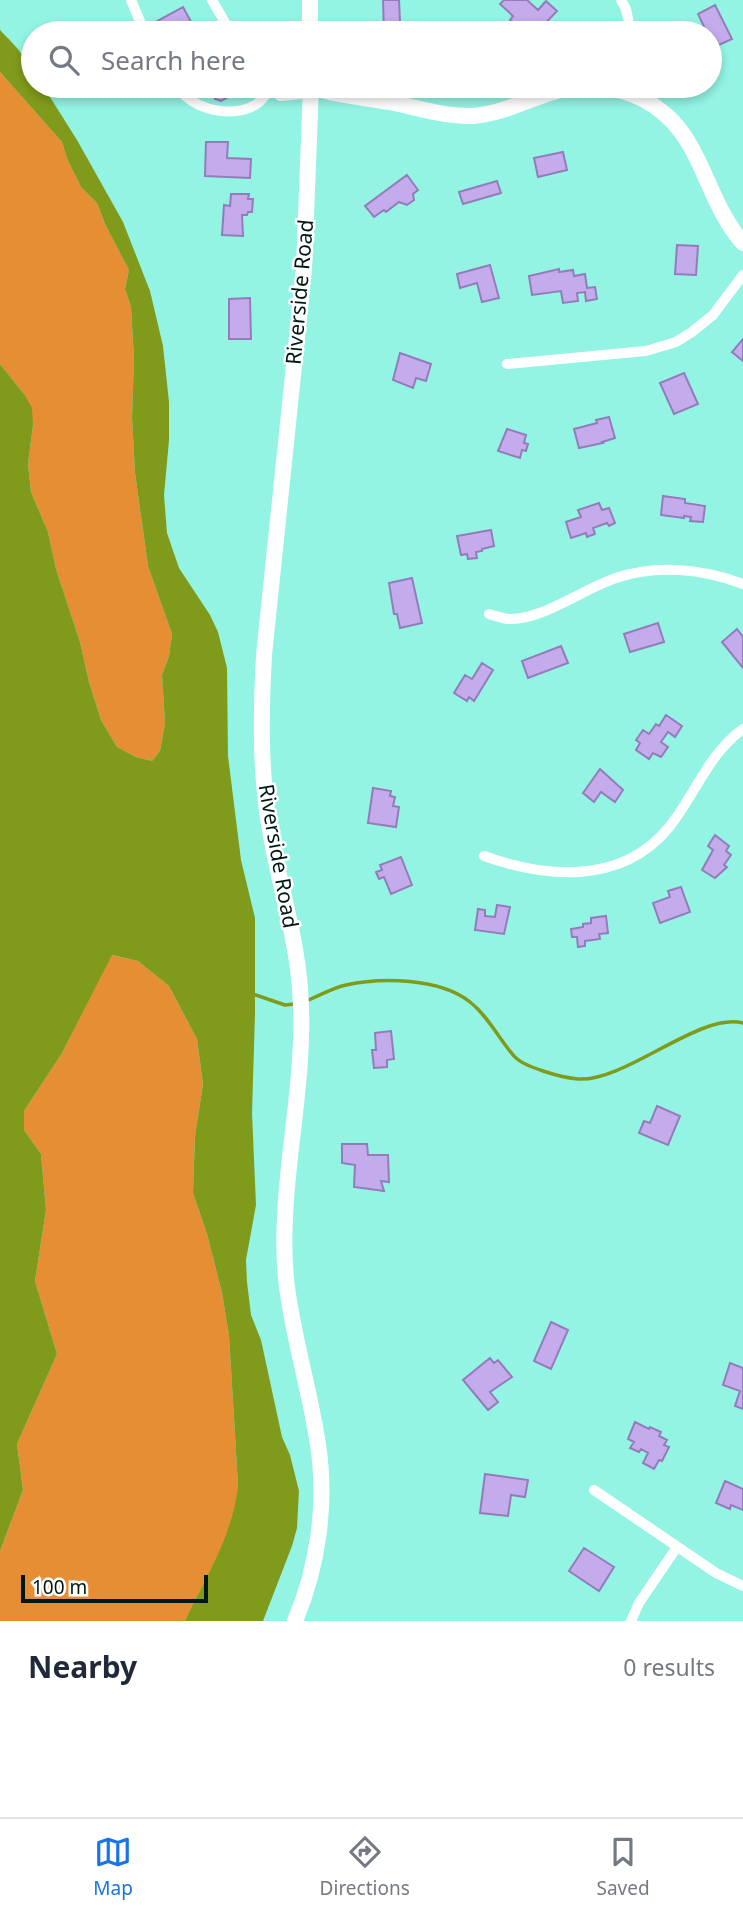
<!DOCTYPE html>
<html lang="en">
<head>
<meta charset="utf-8">
<style>
	:root { --surface:#fff; --page:#f6f6f7; --text:#1f2937; --muted:#747a83; --line:#e0e1e3; --accent:#1a73e8 }
	body { margin:0; font-family:"Noto Sans",sans-serif; background:var(--page); color:var(--text) }
	.scale { position:absolute; left:21px; bottom:18px; width:187px; box-sizing:border-box; padding-left:7px; border:4px solid #001813; border-top:0; font-size:19px; line-height:24px; white-space:nowrap; color:#001813; -webkit-text-stroke:5px #fff; paint-order:stroke }
	.list { margin:0; padding:0; list-style:none }
	h2 { display:flex; justify-content:space-between; align-items:center; height:91px; margin:0; padding:0 28px; font-size:30px }
	h2 small { font-size:23px; font-weight:400; color:var(--muted) }
	.icon { flex:none; width:38px; height:38px; fill:none; stroke:currentColor; stroke-width:2; stroke-linecap:round; stroke-linejoin:round }
	.map { position:relative; flex:none; width:743px; height:1621px; overflow:hidden }
	.search { position:absolute; background:var(--surface); box-shadow:0 4px 10px #0003; left:21px; right:21px; top:21px; height:77px; display:flex; align-items:center; gap:18px; box-sizing:border-box; padding:0 24px; border-radius:38px; color:var(--muted); font-size:26px }
	.sheet { height:196px; background:var(--surface) }
	nav { display:flex; justify-content:space-around; align-items:center; box-sizing:border-box; height:98px; border-top:2px solid var(--line); background:var(--surface); font-size:19px; color:var(--muted) }
	nav a { display:grid; justify-items:center; gap:4px }
	nav .on { color:var(--accent) }
	.map>svg:first-child { display:block }
</style>
</head>
<body>
<div class="map">
<svg width="743" height="1621" viewBox="0 0 743 1621">
	<rect width="100%" height="100%" fill="#93f4e3"/>
	<path fill="#e68e33" d="M0,72L62,142L68,161L81,187L97,203L105,224L129,270L125,289L131,307L134,361L132,417L135,473L148,566L172,634L169,656L162,675L165,723L160,751L152,761L136,757L117,747L101,720L89,682L80,642L56,569L48,532L31,492L28,464L33,425L24,394L0,364Z
		M111,955L138,961L169,986L197,1039L203,1084L195,1136L193,1193L207,1234L222,1293L229,1335L238,1485L236,1504L226,1540L185,1621H0V1551L23,1490L17,1444L57,1354L35,1281L46,1210L41,1154L24,1130V1111L62,1053Z"/>
	<path fill="#809b1c" d="M0,30C16,47 33,61 33,86H43L77,140L123,222L150,291L163,346L169,402V440L164,495L167,533L179,568L210,615L218,632L227,668L228,756L241,860L255,918V1014L252,1113L256,1205L246,1260L247,1282L251,1315L261,1340L282,1437L290,1455L299,1491L297,1528L292,1546L263,1621H185C206,1576 233,1536 238,1485L229,1335L222,1293L207,1234L193,1193L195,1136L203,1084L197,1039L169,986L138,961L112,955L62,1053L24,1111V1130L41,1154L46,1210L35,1281L57,1354L17,1444L23,1490L0,1551V364L24,394L32,408L33,425L28,464L31,492L48,532L56,569L80,642L89,682L101,720L117,747L136,757L152,761L160,751L165,723L162,675L169,656L172,634L148,566L135,473L132,417L134,360L131,307L125,289L129,270L105,224L97,203L81,187L68,161L62,142L0,72Z"/>
	<g fill="none" stroke-linecap="round" stroke-linejoin="round">
		<path stroke="#809b1c" stroke-width="3.5" d="M253,994L285,1005L295,1004
			M306,1001C319,996 332,988 346,985C381,977 440,978 470,1002C488,1016 499,1039 514,1056C523,1067 563,1078 578,1079C626,1082 699,1012 743,1023"/>
	</g>
	<path fill="#c4abec" stroke="#947cba" stroke-width="2" d="M383,0H399L400,22H403L404,33H384Z
		M504,0H527L538,10L546,1L557,11L536,33L531,30L528,33H519L516,30L519,27L510,20L513,16L500,4Z
		M715,5L732,39L714,47L710,33H707L698,14Z
		M183,7L197,33H154L150,25Z
		M200,86H248L221,101L215,99L210,89L203,92Z
		M206,142H228L227,158L251,159L250,178L205,176Z
		M563,152L567,170L538,177L534,158Z
		M407,175L418,190L413,194L414,200L407,205L399,202L386,212L384,210L374,217L365,206Z
		M497,181L501,193L463,204L459,192Z
		M231,194H249L248,199H253L252,212H248L247,215H242L243,236L222,235L224,205L230,206Z
		M677,245L698,246L696,275L675,274Z
		M490,265L499,298L482,302L477,283L460,288L457,274Z
		M559,269V272L573,270L574,276L585,274L587,288L595,287L597,299L586,301L585,292L577,293L578,301L563,303L561,291L532,295L529,276Z
		M250,298L251,339H229V299Z
		M743,339V361L732,352Z
		M400,353L431,364L426,381L416,378L413,388L393,380Z
		M684,373L698,404L674,414L660,383Z
		M609,417L615,438L602,442L603,443L579,448L574,429L597,423L596,420Z
		M507,429L526,435L524,443L528,444L526,451L522,450L520,458L498,451Z
		M663,496L685,499V503L705,506L703,522L690,521L691,517L684,516V518L661,515Z
		M599,503L602,510L609,508L615,523L609,526L607,523L593,528L595,534L587,537L586,533L571,538L566,522L581,517L578,510Z
		M491,530L494,546L482,549V551L476,552L477,558L468,559L467,554L461,555L457,536Z
		M412,578L422,623L400,628L397,614H394L389,583Z
		M658,623L664,642L630,652L624,634Z
		M737,629L743,637V668L722,642Z
		M561,646L568,663L528,678L522,661Z
		M482,663L493,670L474,701L469,697L467,701L454,693L465,675L472,679Z
		M666,715L682,726L675,737L668,732L661,742L668,747L661,757L653,753L649,759L636,750L640,743L636,740L643,730L649,734L656,724L659,726Z
		M600,769L623,790L615,802L601,792L594,802L583,793Z
		M373,788L391,791L390,796L395,797L393,806L399,807L396,827L368,823Z
		M715,835L729,846L726,851L731,855L724,865L727,867L715,878L702,870L713,850L708,846Z
		M401,857L412,885L391,894L384,877L379,879L376,872L382,870L380,865Z
		M681,887L690,912L660,923L653,903L670,897L668,891Z
		M497,905L510,907L504,934L475,930L478,909L485,910V916L495,917Z
		M606,916L608,933L599,934L600,939L585,941V946L578,947L577,937H572L571,929L583,927V924L591,923V918Z
		M391,1031L394,1059L387,1060V1067L374,1068L372,1050H376L375,1033Z
		M657,1106L680,1116L668,1145L639,1133L644,1121L650,1123Z
		M342,1144H367L368,1155H388L389,1182L381,1181L384,1191L354,1187L355,1165L342,1163Z
		M551,1322L568,1330L551,1369L534,1361Z
		M490,1358L494,1363L498,1360L512,1377L490,1392L498,1402L488,1410L463,1380Z
		M730,1363L743,1368V1409L735,1406L740,1391L723,1385Z
		M635,1422L649,1429L650,1427L661,1432L659,1436L667,1440L664,1445L669,1447L662,1461L659,1460L654,1469L643,1463L648,1453L641,1449L639,1452L630,1448L634,1442L628,1439Z
		M485,1474L528,1480L525,1497L511,1495L508,1516L480,1513Z
		M725,1481L743,1489V1510L731,1505L730,1509L716,1503Z
		M584,1548L614,1567L599,1591L569,1571Z"/>
	<g fill="none" stroke-linecap="round" stroke-linejoin="round">
		<path stroke="#fff" stroke-width="10" d="M131,0L145,33
			M212,0L231,33
			M621,0L626,9L631,33
			M177,86C191,110 235,120 258,103C263,99 268,91 273,86
			M269,86L280,96L303,94L311,86
			M507,364L646,351L676,342L692,332L713,315L743,275
			M489,614C496,616 503,619 510,619C542,620 585,588 616,578C657,564 703,569 743,584
			M484,856C554,881 633,884 678,815C698,786 713,750 743,729
			M594,1490L716,1573L743,1586
			M631,1621L639,1603L677,1547"/>
		<path stroke="#fff" stroke-width="16" d="M310,0V33
			M311,86C336,96 362,97 389,102C416,107 445,117 472,116C502,114 526,100 553,92C593,80 636,88 667,116C703,148 709,205 743,243
			M295,1621C318,1567 327,1503 318,1445C310,1389 292,1335 286,1279C277,1182 308,1086 300,989C296,931 276,876 268,818C260,764 261,710 264,655L304,269L311,86"/>
	</g>
	<g text-anchor="middle" dominant-baseline="central" stroke-width="5" stroke-linejoin="round" paint-order="stroke">
		<g font-size="21" fill="#001813" stroke="#fff">
			<text transform="translate(299 292) rotate(-85)">Riverside Road</text>
			<text transform="translate(279 856) rotate(80)">Riverside Road</text>
		</g>
	</g>
</svg>
<div class="scale">100 m</div>
<div class="search"><svg class="icon" aria-label="search" viewBox="0 0 24 24"><circle cx="10" cy="10" r="6"/><path d="M15 15l6 6"/></svg>Search here</div>
</div>
<section class="sheet">
<h2>Nearby<small>0 results</small></h2>
<ul class="list">
</ul>
</section>
<nav>
<a class="on"><svg class="icon" aria-label="map" viewBox="0 0 24 24"><path d="M3 6l6-2 6 2 6-2v14l-6 2-6-2-6 2zM9 4v14M15 6v14"/></svg>Map</a>
<a><svg class="icon" aria-label="directions" viewBox="0 0 24 24"><path d="M12 3l9 9-9 9-9-9zM9 14v-3h6M13 9l2 2-2 2"/></svg>Directions</a>
<a><svg class="icon" aria-label="saved" viewBox="0 0 24 24"><path d="M7 4h10v16l-5-4-5 4z"/></svg>Saved</a>
</nav>
</body>
</html>
